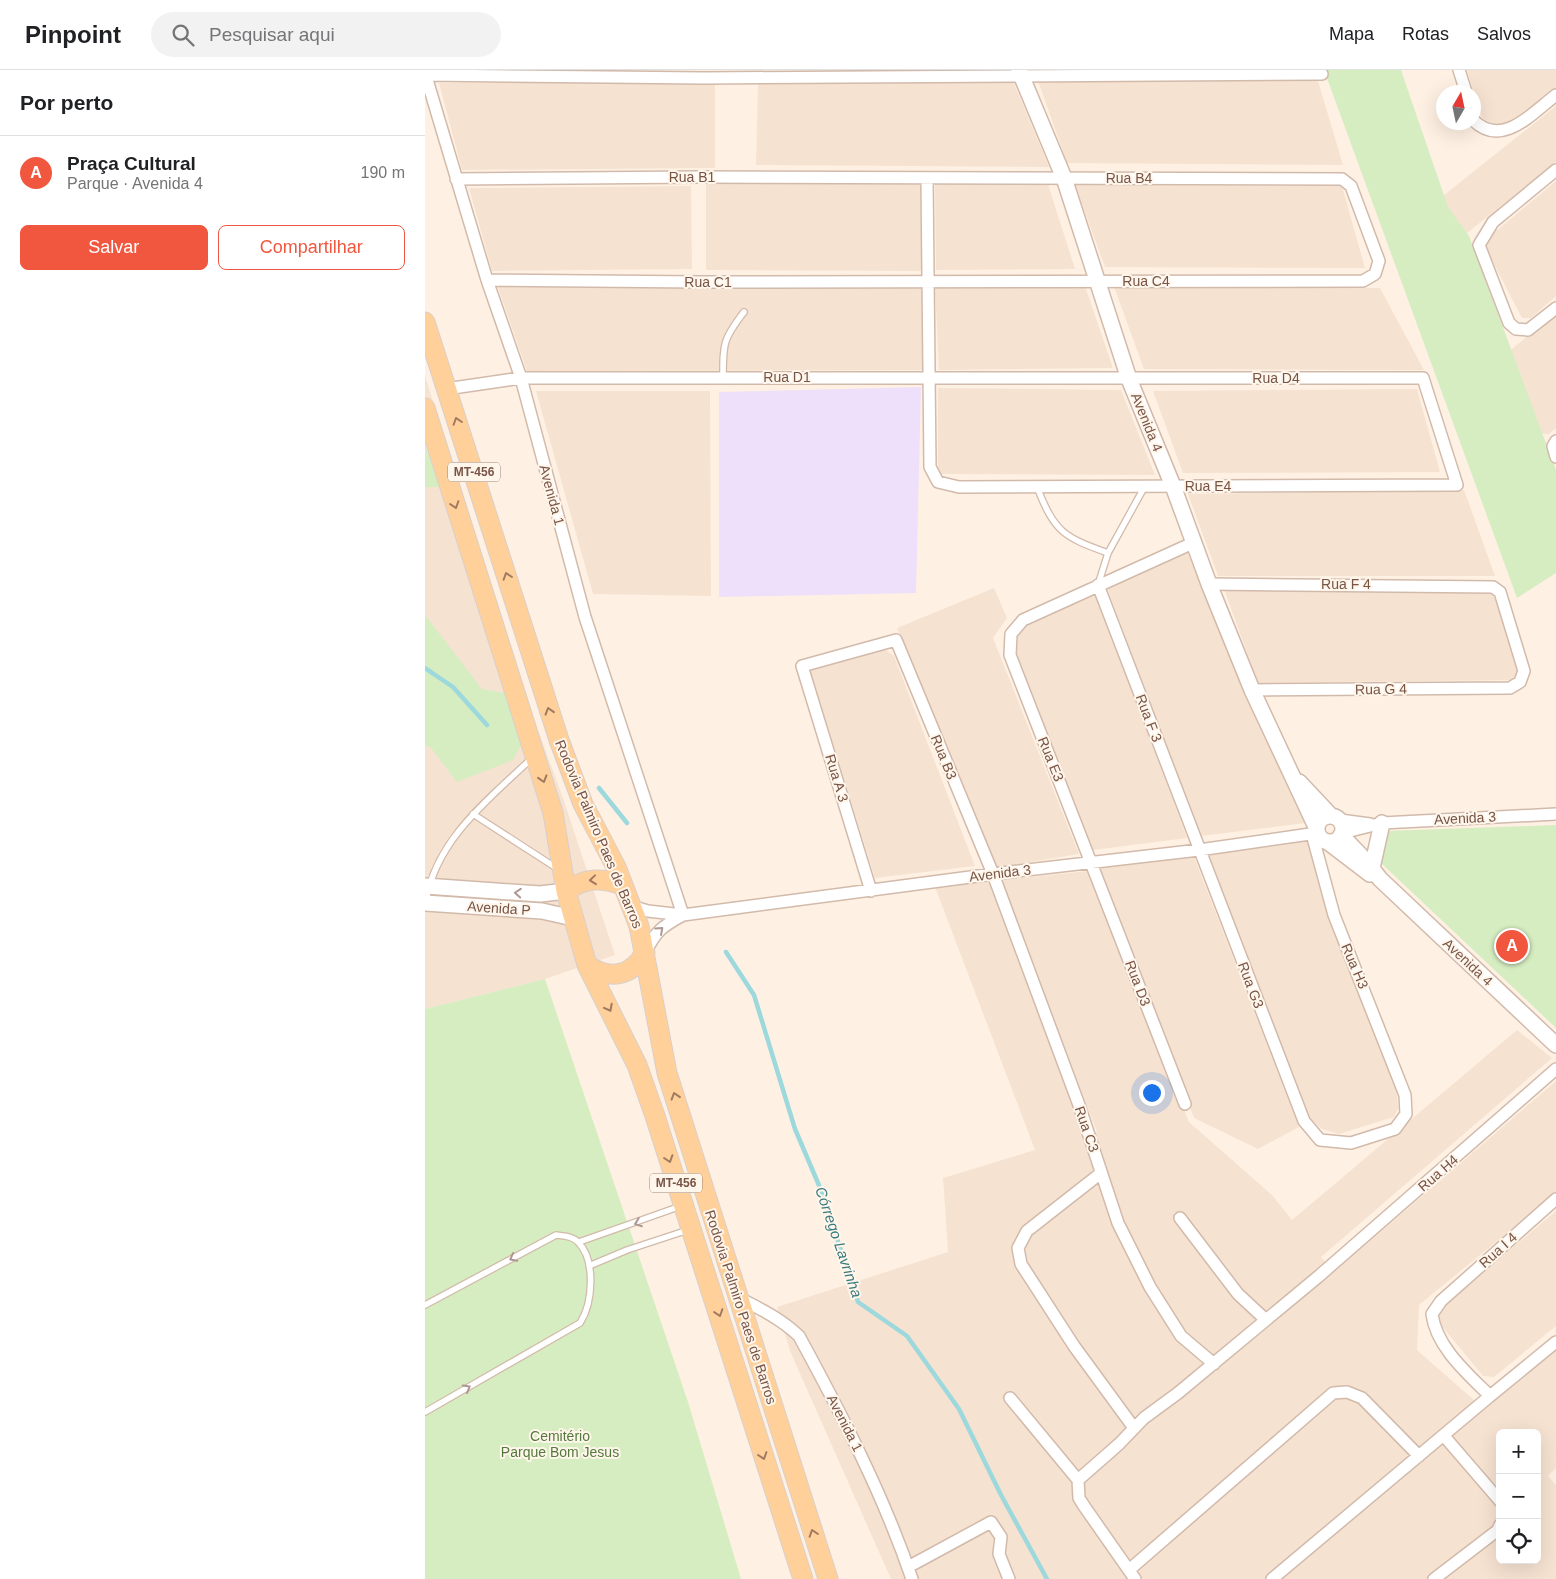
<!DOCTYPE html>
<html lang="pt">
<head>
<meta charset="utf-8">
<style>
	:root { --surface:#fff; --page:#f2f2f2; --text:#202124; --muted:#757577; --line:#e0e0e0; --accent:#f1573f }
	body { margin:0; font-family:Helvetica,sans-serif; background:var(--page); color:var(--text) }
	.controls { position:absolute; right:15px; bottom:15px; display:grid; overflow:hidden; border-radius:8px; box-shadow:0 5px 20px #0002 }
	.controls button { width:45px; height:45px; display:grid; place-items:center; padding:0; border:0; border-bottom:1px solid var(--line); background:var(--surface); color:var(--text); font:25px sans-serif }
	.compass { position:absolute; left:1011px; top:15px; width:45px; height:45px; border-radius:50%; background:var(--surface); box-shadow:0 5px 20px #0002; rotate:9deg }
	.you { position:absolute; left:726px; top:1022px; width:18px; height:18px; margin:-12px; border:4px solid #fff; border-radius:50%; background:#1a73e8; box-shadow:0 0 0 8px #1a73e833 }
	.badge { display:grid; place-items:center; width:32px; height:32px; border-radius:50%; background:var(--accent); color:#fff; font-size:16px; font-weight:700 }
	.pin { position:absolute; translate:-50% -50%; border:2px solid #fff; box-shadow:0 1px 5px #0006 }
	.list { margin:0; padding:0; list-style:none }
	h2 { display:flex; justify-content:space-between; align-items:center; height:65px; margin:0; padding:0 20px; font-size:21px }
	h2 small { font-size:16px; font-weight:400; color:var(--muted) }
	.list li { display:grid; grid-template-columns:32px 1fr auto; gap:15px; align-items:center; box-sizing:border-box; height:75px; padding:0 20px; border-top:1px solid var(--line) }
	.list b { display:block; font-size:19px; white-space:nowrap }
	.list p { margin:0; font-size:16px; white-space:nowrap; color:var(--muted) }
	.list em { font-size:16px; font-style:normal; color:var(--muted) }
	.actions { display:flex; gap:10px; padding:15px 20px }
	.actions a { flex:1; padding:11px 0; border:1px solid var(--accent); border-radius:8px; text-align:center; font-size:18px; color:var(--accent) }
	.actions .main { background:var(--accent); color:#fff }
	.icon { flex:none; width:28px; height:28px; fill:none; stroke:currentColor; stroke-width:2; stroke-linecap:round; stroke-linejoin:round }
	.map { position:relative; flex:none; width:1131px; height:1509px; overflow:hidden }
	header { display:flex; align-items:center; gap:30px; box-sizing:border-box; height:70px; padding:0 25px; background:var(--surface); border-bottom:1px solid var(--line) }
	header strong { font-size:24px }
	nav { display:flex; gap:28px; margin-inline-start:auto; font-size:18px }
	.search { width:350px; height:45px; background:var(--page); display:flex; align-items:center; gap:12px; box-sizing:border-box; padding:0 18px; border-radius:28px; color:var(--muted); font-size:19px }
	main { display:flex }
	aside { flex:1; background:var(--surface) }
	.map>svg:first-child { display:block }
</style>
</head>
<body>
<header>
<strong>Pinpoint</strong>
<div class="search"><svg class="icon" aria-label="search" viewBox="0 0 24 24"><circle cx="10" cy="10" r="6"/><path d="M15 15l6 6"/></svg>Pesquisar aqui</div>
<nav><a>Mapa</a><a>Rotas</a><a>Salvos</a></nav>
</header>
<main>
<aside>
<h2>Por perto<small></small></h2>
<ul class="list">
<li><span class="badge">A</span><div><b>Praça Cultural</b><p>Parque · Avenida 4</p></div><em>190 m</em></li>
</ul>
<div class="actions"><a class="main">Salvar</a><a>Compartilhar</a></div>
</aside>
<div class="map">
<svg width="1131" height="1509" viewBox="0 0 1131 1509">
	<rect width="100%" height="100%" fill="#fef1e3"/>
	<path fill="#f6e2d1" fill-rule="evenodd" d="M1042,0H1131V18L1081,55H1068L1057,48Z
		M290,11V98L37,100L14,13Z
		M588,11L624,97L331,95L333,13Z
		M613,11H893L918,95L642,93Z
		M1131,36V92L1042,163L1014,129Z
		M281,111L498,112V201L281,200Z
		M622,111L650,199L511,200L510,114Z
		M1131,111V226L1106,248H1097L1061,179L1065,166Z
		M650,115L917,116L940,198L680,197Z
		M266,116L267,199L67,201L44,118Z
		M72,215L501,217L500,300L102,301Z
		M510,216H660L688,298L514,300Z
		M689,217L955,218L999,300L719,299Z
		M1131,242V358L1124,364L1105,363L1075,289Z
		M0,306L113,660L138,728L190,885L120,909L0,939Z
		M513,318L696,320L730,405L513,404Z
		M992,319L1015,402L758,403L728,321Z
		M111,321H285L286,526L168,524Z
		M1039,420L1070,506H793L763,424Z
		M762,482L880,753L776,766L682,518Z
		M569,518L582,548L568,568L654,784L570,798L472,558Z
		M799,519L1070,523L1093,602L1089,610L833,613Z
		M671,525L762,768L668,780L591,583L592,565L603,553Z
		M458,578L469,586L550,796L450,808L385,600Z
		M881,769L972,1021L973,1039L969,1047L914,1064L897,1059L885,1048L783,786Z
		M769,787L874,1057L833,1079L769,1048L675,798Z
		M664,801L764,1052L847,1125L867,1150L1092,960L1127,988L896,1187L909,1202L1131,1011V1123L994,1235L992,1280L1058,1338L1131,1277V1398L1123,1406L1131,1415V1509H466L365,1281L352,1237L523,1182L518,1108L610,1080L510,817L563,810L660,1065L672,1062L575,810ZM1075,1363H1112V1490H1075Z
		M1131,1141V1256L1069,1307L1058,1306L1010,1248L1015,1239Z"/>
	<path fill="#eee0fa" d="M496,317L491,523L294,527V322Z"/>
	<path fill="#d6edc1" d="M899,0H976L1023,137L1044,166L1131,400V503L1092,528Z
		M0,376L16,417H0Z
		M0,545L57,619L81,623L98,672L88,690L32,712L5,677L0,676Z
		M1131,755V958L956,793L961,761Z
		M120,909L263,1332L316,1509H0V939Z"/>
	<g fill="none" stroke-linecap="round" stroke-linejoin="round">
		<path stroke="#9cd8dc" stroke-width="4.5" d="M0,598L28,617L62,655
			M174,718L202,753
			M301,882L329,925L370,1059L396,1120L433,1232L482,1266L534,1339L576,1425L622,1509"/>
		<g stroke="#d2baab" stroke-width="8">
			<path id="service" d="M298,307C298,274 298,269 319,242
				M612,417C630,463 639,467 683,483
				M673,515L683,483L720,416
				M48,744L133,799
				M1,832C10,770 65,728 107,688
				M154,1172L256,1136
				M164,1196L202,1180L263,1160
				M0,1235L131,1165C139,1166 147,1166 153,1172C171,1190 168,1233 155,1253L0,1342"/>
		</g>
		<g stroke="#d2baab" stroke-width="14">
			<path id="minor" d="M1034,0L1041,22
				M0,3L62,210L96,308L160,547L258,845
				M1,5L279,8L897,4
				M1048,50C1077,79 1107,43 1131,25
				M1131,100L1068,152L1054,175L1084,253L1091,259L1103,260L1131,238
				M31,109L275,107L917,109L926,116L954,191L950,204L938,211L274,212L62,210
				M21,319L96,308H998L1032,415L534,417L513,412L505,397L502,108
				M1131,371L1128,376L1131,387
				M784,514L1068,517L1075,522L1099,601L1095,612L1085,618L827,620
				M673,515L879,1051L895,1070L926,1073L970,1059L981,1044L980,1025L909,845L887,764
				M915,750L945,754
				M917,763L957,753L1131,744
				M446,821L377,596L471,570L568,804L654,1035L693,1153L725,1217L756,1266L789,1294
				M206,836L223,841L258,845L568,804L774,780L892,763
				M220,883C231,861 236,857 258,845
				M760,1034L585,585L586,564L598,550L770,472
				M676,1103L602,1161L593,1178L596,1194L649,1276L709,1358
				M1131,1129L1016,1231L1007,1244C1011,1277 1043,1304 1065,1326L1131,1272
				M755,1148L813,1224L841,1250
				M314,1228C336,1239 356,1249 374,1266C417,1345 458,1424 487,1509
				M585,1328L653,1410
				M1019,1366L1075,1431
				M483,1497L566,1452L576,1467L574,1484L584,1509
				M704,1500L908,1323L922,1322L937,1328L994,1386
				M710,1509L659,1436L654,1428L653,1410L694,1374L719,1348L753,1323L894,1206L1131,999
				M847,1509L1065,1326
				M1009,1509L1073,1460L1075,1455"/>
		</g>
		<g stroke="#d2baab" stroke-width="18">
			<path id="tertiary" d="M594,0L639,108L704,309L748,416L784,514L827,620L892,759
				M874,712L906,746
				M892 759a13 13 0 1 1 26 0a13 13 0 1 1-26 0Z
				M916,765L942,792L955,809L1131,975
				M903,772L945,804
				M947,798L957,753
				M0,816L115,824L141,821
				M0,833L117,841L148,848"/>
		</g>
		<g stroke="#d9cfcb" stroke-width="21">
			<path id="primary" d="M0,252L134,670L158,734L191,797L214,856L242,1003L403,1509
				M0,338L128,743L141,821L162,895L212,995L230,1046L378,1509
				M141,821C160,808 175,807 197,815
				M162,895C184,910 206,907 220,883"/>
		</g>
		<use href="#service" stroke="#fff" stroke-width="5.5"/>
		<use href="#minor" stroke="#fff" stroke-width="11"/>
		<use href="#tertiary" stroke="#fff" stroke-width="15"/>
		<use href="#primary" stroke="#ffd099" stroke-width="19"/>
	</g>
	<defs><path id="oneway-chevron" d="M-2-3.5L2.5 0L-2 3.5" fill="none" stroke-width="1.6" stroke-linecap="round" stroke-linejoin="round" transform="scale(1.25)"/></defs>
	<g stroke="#a07960">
		<use href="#oneway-chevron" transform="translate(32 351) rotate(-108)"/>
		<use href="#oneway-chevron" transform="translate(30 435) rotate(72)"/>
		<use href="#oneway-chevron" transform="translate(82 506) rotate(-108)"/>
		<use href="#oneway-chevron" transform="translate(124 641) rotate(-107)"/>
		<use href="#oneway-chevron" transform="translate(118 709) rotate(73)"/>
		<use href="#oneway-chevron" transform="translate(168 810) rotate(174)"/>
		<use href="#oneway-chevron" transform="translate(184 938) rotate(62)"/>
		<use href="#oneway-chevron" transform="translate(250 1026) rotate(-107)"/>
		<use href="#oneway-chevron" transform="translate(244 1089) rotate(72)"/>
		<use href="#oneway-chevron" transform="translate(294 1243) rotate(72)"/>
		<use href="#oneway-chevron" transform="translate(338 1386) rotate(72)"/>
		<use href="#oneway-chevron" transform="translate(388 1463) rotate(-108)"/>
	</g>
	<g stroke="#ae9891">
		<use href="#oneway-chevron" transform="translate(93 823) rotate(-176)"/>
		<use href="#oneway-chevron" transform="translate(235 860) rotate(-42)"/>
		<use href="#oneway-chevron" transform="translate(213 1153) rotate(159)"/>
		<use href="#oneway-chevron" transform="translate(88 1188) rotate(152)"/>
		<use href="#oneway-chevron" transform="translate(42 1318) rotate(-30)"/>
	</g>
	<g text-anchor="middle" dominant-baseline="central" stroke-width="4" stroke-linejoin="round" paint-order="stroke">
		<g fill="#fff6eb" stroke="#a08578" stroke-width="1">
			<rect x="23" y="392.5" width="52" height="19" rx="4"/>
			<rect x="225" y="1103.5" width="52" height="19" rx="4"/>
		</g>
		<g font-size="12" font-weight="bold" fill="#785447">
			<text x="49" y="402">MT-456</text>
			<text x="251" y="1113">MT-456</text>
		</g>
		<g font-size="14" fill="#785447" stroke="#fff6eb">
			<text x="267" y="107">Rua B1</text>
			<text x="704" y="108">Rua B4</text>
			<text x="721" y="211">Rua C4</text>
			<text x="283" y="212">Rua C1</text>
			<text x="362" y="307">Rua D1</text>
			<text x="851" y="308">Rua D4</text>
			<text transform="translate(722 352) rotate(68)">Avenida 4</text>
			<text x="783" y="416">Rua E4</text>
			<text transform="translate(127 425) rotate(75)">Avenida 1</text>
			<text x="921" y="514">Rua F 4</text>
			<text transform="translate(956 619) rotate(-1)">Rua G 4</text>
			<text transform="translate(724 648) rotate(69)">Rua F 3</text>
			<text transform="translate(519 687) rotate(68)">Rua B3</text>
			<text transform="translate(626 689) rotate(68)">Rua E3</text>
			<text transform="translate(412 708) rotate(73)">Rua A 3</text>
			<text transform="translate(1040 748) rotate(-3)">Avenida 3</text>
			<text transform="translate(174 764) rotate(67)">Rodovia Palmiro Paes de Barros</text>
			<text transform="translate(575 803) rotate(-7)">Avenida 3</text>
			<text transform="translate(74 838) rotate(4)">Avenida P</text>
			<text transform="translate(1043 892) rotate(43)">Avenida 4</text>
			<text transform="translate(930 896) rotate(67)">Rua H3</text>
			<text transform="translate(713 913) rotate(69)">Rua D3</text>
			<text transform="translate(826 915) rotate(69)">Rua G3</text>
			<text transform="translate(662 1059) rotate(71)">Rua C3</text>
			<text transform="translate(1013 1103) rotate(-41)">Rua H4</text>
			<text transform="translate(1073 1180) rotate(-42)">Rua I 4</text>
			<text transform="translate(316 1237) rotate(72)">Rodovia Palmiro Paes de Barros</text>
			<text transform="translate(420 1353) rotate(63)">Avenida 1</text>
		</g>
		<g font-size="14" fill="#537a3c" stroke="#fff6eb">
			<text x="135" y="1366">Cemitério<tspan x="135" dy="16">Parque Bom Jesus</tspan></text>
		</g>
		<g font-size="15" font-style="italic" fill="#3a7a7f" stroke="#fff6eb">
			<text transform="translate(414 1172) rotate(71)">Córrego Lavrinha</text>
		</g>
	</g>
</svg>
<div class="controls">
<button>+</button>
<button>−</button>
<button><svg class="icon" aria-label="locate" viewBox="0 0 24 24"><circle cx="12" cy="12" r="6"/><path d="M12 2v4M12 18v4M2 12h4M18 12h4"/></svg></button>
</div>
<svg class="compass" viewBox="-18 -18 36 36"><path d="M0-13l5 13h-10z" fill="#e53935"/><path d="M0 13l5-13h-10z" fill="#757577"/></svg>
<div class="you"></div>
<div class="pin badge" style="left:1087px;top:876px">A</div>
</div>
</main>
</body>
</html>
